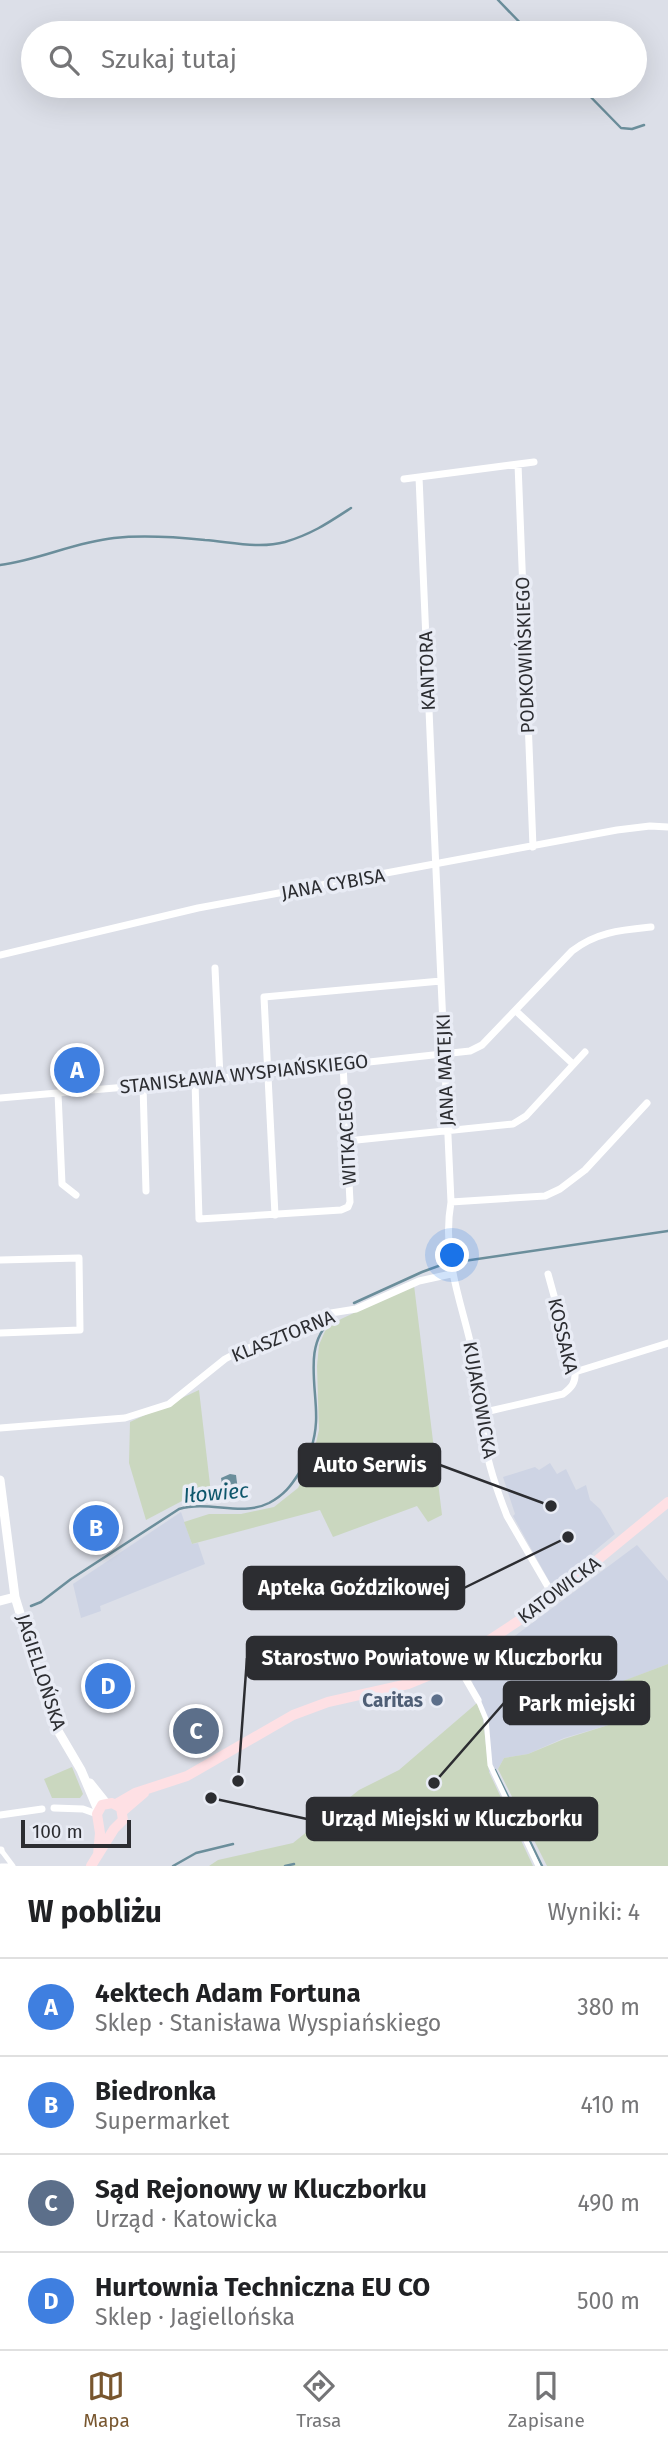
<!DOCTYPE html>
<html lang="pl">
<head>
<meta charset="utf-8">
<style>
	:root { --surface:#fff; --page:#f6f6f6; --text:#202124; --muted:#757577; --line:#e0e0e0; --accent:#78562e }
	body { margin:0; font-family:"Fira Sans",sans-serif; background:var(--page); color:var(--text) }
	.scale { position:absolute; left:21px; bottom:18px; width:110px; box-sizing:border-box; padding-left:7px; border:4px solid #2c2d31; border-top:0; font-size:19px; line-height:24px; white-space:nowrap; color:#2c2d31; -webkit-text-stroke:5px #e9ecf5; paint-order:stroke }
	.you { position:absolute; left:453px; top:1256px; width:24px; height:24px; margin:-18px; border:5px solid #fff; border-radius:50%; background:#1a73e8; box-shadow:0 0 0 10px #1a73e833 }
	.badge { display:grid; place-items:center; width:46px; height:46px; border-radius:50%; background:var(--accent); color:#fff; font-size:23px; font-weight:700 }
	.pin { position:absolute; translate:-50% -50%; border:4px solid #fff; box-shadow:0 2px 7px #0006 }
	.list { margin:0; padding:0; list-style:none }
	h2 { display:flex; justify-content:space-between; align-items:center; height:91px; margin:0; padding:0 28px; font-size:30px }
	h2 small { font-size:23px; font-weight:400; color:var(--muted) }
	.list li { display:grid; grid-template-columns:46px 1fr auto; gap:21px; align-items:center; box-sizing:border-box; height:98px; padding:0 28px; border-top:2px solid var(--line) }
	.list b { display:block; font-size:26px; white-space:nowrap }
	.list p { margin:0; font-size:23px; white-space:nowrap; color:var(--muted) }
	.list em { font-size:23px; font-style:normal; color:var(--muted) }
	.icon { flex:none; width:38px; height:38px; fill:none; stroke:currentColor; stroke-width:2; stroke-linecap:round; stroke-linejoin:round }
	.map { position:relative; flex:none; width:668px; height:1866px; overflow:hidden }
	.search { position:absolute; background:var(--surface); box-shadow:0 7px 28px #0002; left:21px; right:21px; top:21px; height:77px; display:flex; align-items:center; gap:18px; box-sizing:border-box; padding:0 24px; border-radius:38px; color:var(--muted); font-size:26px }
	.sheet { height:483px; background:var(--surface) }
	nav { display:flex; justify-content:space-around; align-items:center; box-sizing:border-box; height:98px; border-top:2px solid var(--line); background:var(--surface); font-size:19px; color:var(--muted) }
	nav a { display:grid; justify-items:center; gap:4px }
	nav .on { color:var(--accent) }
	.map>svg:first-child { display:block }
</style>
</head>
<body>
<div class="map">
<svg width="668" height="1866" viewBox="0 0 668 1866">
	<rect width="100%" height="100%" fill="#dcdfe8"/>
	<path fill="#ced4e4" d="M550,1463L557,1474L566,1469L576,1490L586,1485L590,1500L600,1509L615,1534L592,1553L593,1556L553,1588L513,1516L515,1514L503,1477L535,1467L539,1470Z
		M181,1512L192,1544L198,1543L205,1564L100,1606L101,1611L81,1618L73,1584Z
		M637,1545L668,1581V1664L608,1687L619,1722L564,1738L528,1754L504,1758L498,1769L489,1772L483,1719L469,1670Z"/>
	<path fill="#cad7bf" d="M414,1285L442,1515L428,1522L417,1506L333,1537L320,1510L192,1544L184,1522L209,1514H241L274,1507L298,1488L312,1460L319,1430L317,1366L319,1345L325,1331L341,1319Z
		M199,1390L212,1502L182,1501L146,1520L129,1463L130,1422Z
		M668,1664V1866H547L498,1769L504,1758L528,1754L564,1739L618,1722L607,1687Z
		M477,1703L483,1719L489,1772L533,1866H209L218,1860L293,1843L359,1790L399,1770Z
		M72,1767L83,1794L80,1798H52L44,1779Z"/>
	<path fill="#6b8e9b" d="M230,1474L236,1475L239,1498L224,1497L221,1478Z"/>
	<g fill="none" stroke-linecap="round" stroke-linejoin="round">
		<path stroke="#6b8e9b" stroke-width="2.5" d="M498,0L530,33
			M580,86L621,128L632,129L644,125
			M0,565C39,560 75,542 114,538C144,535 175,537 205,540C231,542 259,549 285,542C312,534 328,523 351,508
			M457,1262L668,1231
			M354,1303L422,1272L444,1264
			M31,1606L41,1602L71,1579L179,1509C209,1500 241,1517 269,1503C284,1495 291,1486 299,1473C309,1458 315,1441 316,1422C318,1390 302,1344 332,1320
			M495,1770L542,1866
			M173,1866L196,1853L233,1844
			M285,1866L294,1864"/>
		<path stroke="#fff" stroke-width="5" d="M478,1700L486,1719L490,1765L538,1866
			M1,1850L13,1866
			M1,1866H8"/>
		<path stroke="#fff" stroke-width="7" d="M518,464L533,847
			M419,477C428,719 441,960 451,1202C441,1259 463,1304 474,1359C480,1387 480,1416 485,1444C489,1468 498,1493 507,1516L554,1597
			M404,479L534,462
			M0,955L198,908L617,830L650,826L668,827
			M215,968L220,1077
			M516,1011L573,1064
			M195,1081L199,1219L341,1210L348,1207L350,1202L343,1064
			M143,1085L146,1191
			M58,1093L62,1184L76,1195
			M0,1098L195,1081L470,1051L482,1045L572,951C596,932 621,930 651,927
			M347,1141L513,1124L526,1116L585,1052
			M451,1202L545,1196L560,1189L585,1170L647,1103
			M275,1215L264,997L441,981
			M0,1260L79,1258L80,1330L0,1333
			M575,1372L668,1343
			M481,1413L563,1394C571,1388 576,1383 575,1372L548,1274
			M0,1428L125,1418L169,1404L225,1359L240,1351L296,1331L331,1313L356,1309L419,1281L451,1274
			M456,1662L478,1700
			M54,1808L83,1809L97,1814
			M0,1815L42,1809
			M0,1850H1"/>
		<path stroke="#fff" stroke-width="9" d="M0,1480L15,1597L54,1724L81,1770L98,1810
			M0,1601L15,1597
			M90,1783L106,1803"/>
		<path stroke="#fee0e4" stroke-width="10" d="M116,1804L135,1793L187,1776L293,1715L328,1702L408,1684L447,1668L544,1604L668,1502
			M123,1811L144,1793
			M91,1866L114,1829L123,1820L121,1808L112,1803L102,1805L97,1814L100,1833L98,1855"/>
	</g>
	<circle fill="#5c6f8a" stroke="#e9ecf5" stroke-width="2.5" cx="437" cy="1700" r="7"/>
	<g text-anchor="middle" dominant-baseline="central" stroke-width="7" stroke-linejoin="round" paint-order="stroke">
		<g font-size="19" fill="#2c2d31" stroke="#e9ecf5">
			<text transform="translate(525 655) rotate(-92)">PODKOWIŃSKIEGO</text>
			<text transform="translate(427 671) rotate(-92)">KANTORA</text>
			<text transform="translate(333 884) rotate(-10)">JANA CYBISA</text>
			<text transform="translate(445 1070) rotate(-92)">JANA MATEJKI</text>
			<text transform="translate(244 1074) rotate(-6)">STANISŁAWA WYSPIAŃSKIEGO</text>
			<text transform="translate(347 1136) rotate(-93)">WITKACEGO</text>
			<text transform="translate(283 1336) rotate(-22)">KLASZTORNA</text>
			<text transform="translate(563 1336) rotate(77)">KOSSAKA</text>
			<text transform="translate(480 1400) rotate(80)">KUJAKOWICKA</text>
			<text transform="translate(559 1590) rotate(-37)">KATOWICKA</text>
			<text transform="translate(41 1672) rotate(72)">JAGIELLOŃSKA</text>
		</g>
		<g font-size="19" font-weight="bold" fill="#4e5e75" stroke="#e9ecf5" text-anchor="end">
			<text x="423" y="1700">Caritas</text>
		</g>
		<g font-size="21" font-style="italic" fill="#0d566b" stroke="#e9ecf5">
			<text transform="translate(216 1493) rotate(-5)">Iłowiec</text>
		</g>
	</g>
	<path fill="none" stroke="#2c2d31" stroke-width="2.5" d="M551 1506L440 1465M568 1537L464 1588M238 1781L247 1658M434 1783L504 1703M211 1798L307 1819"/>
	<g fill="#2c2d31" stroke="#e9ecf5" stroke-width="2.5">
		<circle cx="551" cy="1506" r="7"/>
		<circle cx="568" cy="1537" r="7"/>
		<circle cx="238" cy="1781" r="7"/>
		<circle cx="434" cy="1783" r="7"/>
		<circle cx="211" cy="1798" r="7"/>
	</g>
	<g fill="#2c2d31" stroke="#2c2d31" stroke-width="2.5">
		<rect x="299" y="1444" width="141" height="42" rx="7"/>
		<rect x="244" y="1567" width="220" height="42" rx="7"/>
		<rect x="247" y="1637" width="369" height="42" rx="7"/>
		<rect x="504" y="1682" width="145" height="42" rx="7"/>
		<rect x="307" y="1798" width="290" height="42" rx="7"/>
	</g>
	<g font-size="21" text-anchor="middle" font-weight="bold" fill="#fff">
		<text x="370" y="1472">Auto Serwis</text>
		<text x="354" y="1595">Apteka Goździkowej</text>
		<text x="432" y="1665">Starostwo Powiatowe w Kluczborku</text>
		<text x="577" y="1711">Park miejski</text>
		<text x="452" y="1826">Urząd Miejski w Kluczborku</text>
	</g>
</svg>
<div class="scale">100 m</div>
<div class="you"></div>
<div class="pin badge" style="left:77px;top:1070px;background:#3f7fe0">A</div>
<div class="pin badge" style="left:96px;top:1528px;background:#3f7fe0">B</div>
<div class="pin badge" style="left:196px;top:1731px;background:#5c6f8a">C</div>
<div class="pin badge" style="left:108px;top:1686px;background:#3f7fe0">D</div>
<div class="search"><svg class="icon" aria-label="search" viewBox="0 0 24 24"><circle cx="10" cy="10" r="6"/><path d="M15 15l6 6"/></svg>Szukaj tutaj</div>
</div>
<section class="sheet">
<h2>W pobliżu<small>Wyniki: 4</small></h2>
<ul class="list">
<li><span class="badge" style="background:#3f7fe0">A</span><div><b>4ektech Adam Fortuna</b><p>Sklep · Stanisława Wyspiańskiego</p></div><em>380 m</em></li>
<li><span class="badge" style="background:#3f7fe0">B</span><div><b>Biedronka</b><p>Supermarket</p></div><em>410 m</em></li>
<li><span class="badge" style="background:#5c6f8a">C</span><div><b>Sąd Rejonowy w Kluczborku</b><p>Urząd · Katowicka</p></div><em>490 m</em></li>
<li><span class="badge" style="background:#3f7fe0">D</span><div><b>Hurtownia Techniczna EU CO</b><p>Sklep · Jagiellońska</p></div><em>500 m</em></li>
</ul>
</section>
<nav>
<a class="on"><svg class="icon" aria-label="map" viewBox="0 0 24 24"><path d="M3 6l6-2 6 2 6-2v14l-6 2-6-2-6 2zM9 4v14M15 6v14"/></svg>Mapa</a>
<a><svg class="icon" aria-label="directions" viewBox="0 0 24 24"><path d="M12 3l9 9-9 9-9-9zM9 14v-3h6M13 9l2 2-2 2"/></svg>Trasa</a>
<a><svg class="icon" aria-label="saved" viewBox="0 0 24 24"><path d="M7 4h10v16l-5-4-5 4z"/></svg>Zapisane</a>
</nav>
</body>
</html>
